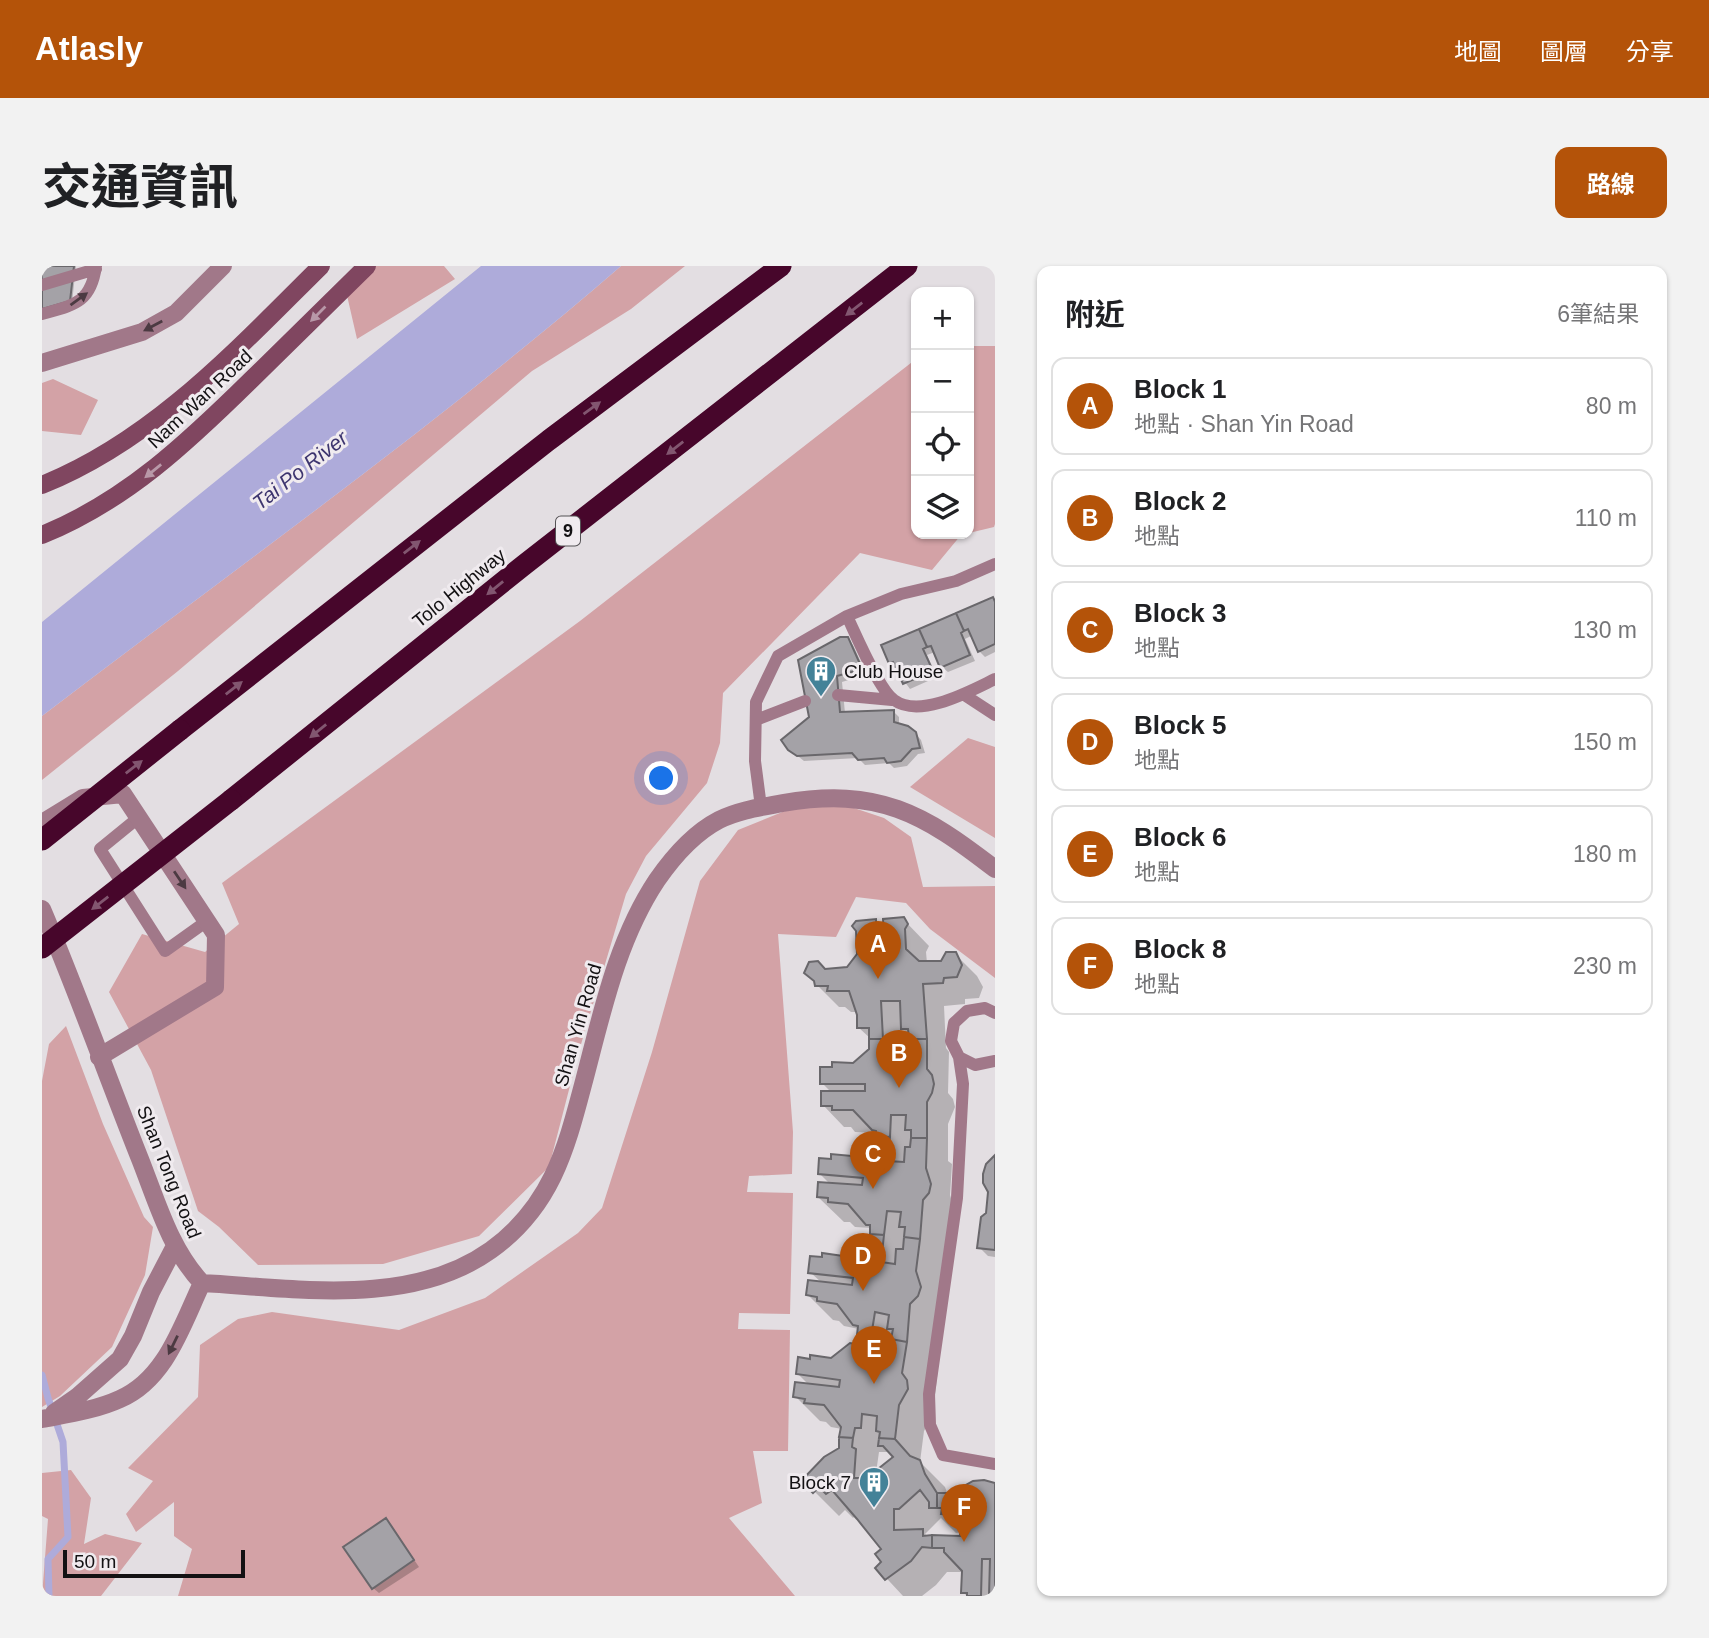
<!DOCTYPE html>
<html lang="zh-TW">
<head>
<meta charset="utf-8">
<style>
	:root { --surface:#fff; --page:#f2f2f2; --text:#202124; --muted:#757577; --line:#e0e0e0; --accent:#b45309 }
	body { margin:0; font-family:Arial,"Noto Sans TC",sans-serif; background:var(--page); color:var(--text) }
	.controls { position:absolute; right:21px; top:21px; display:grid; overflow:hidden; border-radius:14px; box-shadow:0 2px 5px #0004 }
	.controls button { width:63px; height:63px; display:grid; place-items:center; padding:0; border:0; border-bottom:2px solid var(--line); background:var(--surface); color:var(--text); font:35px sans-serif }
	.scale { position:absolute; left:21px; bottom:18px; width:182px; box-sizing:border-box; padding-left:7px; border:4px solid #131113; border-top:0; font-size:19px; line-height:24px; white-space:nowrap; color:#131113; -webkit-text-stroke:5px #f0ebef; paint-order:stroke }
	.you { position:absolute; left:620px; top:513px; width:24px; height:24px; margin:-18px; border:5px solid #fff; border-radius:50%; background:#1a73e8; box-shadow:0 0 0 10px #1a73e833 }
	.badge { display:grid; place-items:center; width:46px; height:46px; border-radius:50%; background:var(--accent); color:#fff; font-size:23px; font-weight:700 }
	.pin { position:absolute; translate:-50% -58px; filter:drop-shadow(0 2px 4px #0008) }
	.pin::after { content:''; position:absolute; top:37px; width:24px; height:21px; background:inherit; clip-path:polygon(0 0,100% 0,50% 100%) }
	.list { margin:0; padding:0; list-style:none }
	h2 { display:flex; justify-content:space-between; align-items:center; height:91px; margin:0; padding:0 28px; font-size:30px }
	h2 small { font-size:23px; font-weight:400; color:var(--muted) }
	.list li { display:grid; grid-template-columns:46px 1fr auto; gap:21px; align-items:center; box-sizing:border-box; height:98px; margin:0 14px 14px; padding:0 14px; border:2px solid var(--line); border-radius:14px }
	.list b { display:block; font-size:26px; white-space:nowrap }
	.list p { margin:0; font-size:23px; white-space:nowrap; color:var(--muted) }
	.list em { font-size:23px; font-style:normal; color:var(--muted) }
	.icon { flex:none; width:38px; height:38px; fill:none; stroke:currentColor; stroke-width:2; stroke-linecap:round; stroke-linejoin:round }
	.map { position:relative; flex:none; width:953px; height:1330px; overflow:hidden; border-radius:14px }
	header { display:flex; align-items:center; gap:42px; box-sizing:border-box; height:98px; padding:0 35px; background:var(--accent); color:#fff }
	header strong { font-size:33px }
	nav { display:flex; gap:38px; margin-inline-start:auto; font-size:24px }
	.intro { display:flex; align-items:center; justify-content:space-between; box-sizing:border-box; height:168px; padding:0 42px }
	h1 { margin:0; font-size:49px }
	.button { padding:18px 32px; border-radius:14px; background:var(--accent); color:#fff; font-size:24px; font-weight:700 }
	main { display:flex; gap:42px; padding:0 42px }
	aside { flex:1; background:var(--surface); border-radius:14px; box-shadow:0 2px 5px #0004 }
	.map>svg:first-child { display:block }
</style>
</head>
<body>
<header>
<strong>Atlasly</strong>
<nav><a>地圖</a><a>圖層</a><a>分享</a></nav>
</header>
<div class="intro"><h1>交通資訊</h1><a class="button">路線</a></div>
<main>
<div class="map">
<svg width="953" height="1330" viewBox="0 0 953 1330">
	<rect width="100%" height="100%" fill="#e3dee2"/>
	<path fill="#d3a2a6" d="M320,0H402L413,13L315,73L301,12Z
		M579,0H643L589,43L490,105L136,405L0,514V450C194,302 394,160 579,0Z
		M927,80H953V258L952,261L927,267Z
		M874,93V268H925L919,269L890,304L818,287L681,427L678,477L665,517L604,590L584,628L537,785L507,901L437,970L341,998L216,999L177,961L156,945L109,804L67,726L100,668L163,686L197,658L180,617L538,355Z
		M11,113L56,134L39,169L0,165V117Z
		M926,472L953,481V572L868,521Z
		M800,538L842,552L869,571L881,621L953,620V712L888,663L864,637L814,631L794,671L736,668L751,866L750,908L707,910L705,926L751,927L748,1048L697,1047L696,1063L748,1064L746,1185H711L720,1237L687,1252L753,1330H136L150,1283L132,1270V1236L94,1266L84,1248L111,1215L86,1202L156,1131L158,1079L196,1053L230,1046L357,1064L443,1032L536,967L560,942L610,786L658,615L696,564L755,540Z
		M24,760L61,858L102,951L111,961L103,1009L70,1081L18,1130L0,1141V815L7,778Z
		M29,1204L49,1232L42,1278L63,1268L100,1277L59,1330H0L6,1253L0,1250V1207Z"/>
	<path fill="#aeabda" d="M439,0H579C394,160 194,302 0,450V356Z"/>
	<path fill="#0003" fill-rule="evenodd" d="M0,0H34L30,37Z
		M953,332V386L943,391L937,385L931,369L923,373L933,395L906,406L900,401L893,386L885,389L895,411L868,423L849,397L841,380Z
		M805,373L811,379L823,405V409L800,416L803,447L851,445L857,451V459L873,467L879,474L883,487L876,488L865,500L852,502L847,497L823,499L816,492L762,495L747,483L769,451Z
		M861,653L887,680L884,686L885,697H900L913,688L935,710L941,721L937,732L923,733V738L902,740L904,782L907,786L906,827L911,833L913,841L906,858V895L910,898L908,929L913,944L891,1149L882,1165L878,1196L903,1221L906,1229H918L953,1220V1330H925L921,1326V1306H905L894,1319L880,1330H861L835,1302L842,1296L841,1283L813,1250L811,1252L803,1244L797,1250L762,1215L799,1183L800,1163L789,1161L784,1156L778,1155L753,1130L767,1119L756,1108L815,1080L817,1063L802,1060L797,1055L791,1054L766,1029L780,1017L768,1006L828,978L830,962L813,961L808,956H802L776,931L788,918L778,908L811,892L835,876L836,867L813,866L809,861H802L781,839L790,827L780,817L811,799L829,783V773L816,761V746H809L803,741H797L775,719L783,704L806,703L817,689L833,655L844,666ZM860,762L868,770L869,781H861ZM837,1186H846L852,1192L834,1207ZM899,1252L914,1267L920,1266V1272L887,1271L883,1268Z
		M953,891V991L946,990L937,981L945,948Z
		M349,1260L377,1301L337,1327L331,1322Z"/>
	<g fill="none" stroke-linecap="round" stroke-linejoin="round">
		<path stroke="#aeabda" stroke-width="7" d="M0,1109L6,1132L21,1176L26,1271L6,1293L7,1330"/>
	</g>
	<path fill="#a4a2a7" stroke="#69676b" stroke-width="2" d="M0,0H32L28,35L0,43Z
		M951,331L953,336V378L936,386L926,363L922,365L914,347Z
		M914,347L922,365L919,367L928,389L898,402L889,380L885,381L877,363Z
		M877,363L885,381L881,383L891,405L861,418L851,396L847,398L839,379Z
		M798,371H806L818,398L817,404L795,410L798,446L852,444V456L866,460L874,466L878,482L870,483L859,495L845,497L842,492L816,494L810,487L755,490L746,484L739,474L767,451L756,394Z
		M862,651L866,658L863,663L864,683L877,695H899L904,686H914L920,699L915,711L902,712L901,717L881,718L885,773H867L866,763H859L858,735H839L841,773H827V762H815V749L807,725H785L786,720H773L772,715L762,707L767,696L776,695L783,703L805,701L815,688L814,665L810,660L814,655L834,653L835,688H843L841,653Z
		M827,773H841V779H844V797H861V779H867V773H885V803L890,809L892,818L890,827L885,836V872H869V864H863L864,849H849L848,871L834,870V865L830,864L811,844H790V840H779V825H823V818H778V801H790V796L811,797L827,783Z
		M834,870L848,871L845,895L862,896L863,881H868L869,872H885L884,902L889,918L887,927L881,934L878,973L862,971L863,961H857L859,946L845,945L842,969L828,968V959H824L806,938L786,936V932L775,931L776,916L820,919L821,912L776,908L777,892L789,893V888L810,890L829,875H833Z
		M953,889V984L935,982L939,951L944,947L946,926L941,917V908L944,898Z
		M828,968L842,969L839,996L853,998L854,983H861L862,971L878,973L874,1005L879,1021L876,1030L868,1038L865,1076L849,1073L851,1063H845L847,1049L833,1046L829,1071L815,1069L816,1060L811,1059L795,1038L775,1035V1031L764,1029L766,1014L810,1019L811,1012L766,1007L768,990L780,991V987L801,990L821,975L826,976Z
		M815,1069L829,1071L826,1097L841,1099L842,1084L848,1085L849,1073L865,1076L860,1107L865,1114L866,1123L857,1139L853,1173L837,1172L838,1166L834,1165L835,1150L820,1148L819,1162H813L811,1172L797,1171L799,1161L782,1139L762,1137L763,1133L751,1131L753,1116L797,1121L798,1114L754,1108L756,1091L768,1093V1089L789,1092L808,1077L813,1078Z
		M797,1171L811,1172L810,1181L814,1183L812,1212H832L831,1207L851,1191L841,1180H836L837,1172L853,1173L868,1190L878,1194L883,1208L895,1227V1242H887V1236L878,1224L857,1243H852V1264L881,1263V1270L890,1269V1282L880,1281L869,1295L843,1314L833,1302L839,1296L833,1288L839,1283L815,1253L790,1224L784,1228L777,1221L771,1227L759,1215L782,1191L797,1182Z
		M942,1214L953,1217V1330H947L948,1293H940L939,1330H925V1327H919L920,1305L902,1286V1282H890V1269L918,1270L919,1249L899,1248L900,1242H895V1227H917L922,1220L931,1215Z
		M344,1252L372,1294L330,1323L301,1281Z"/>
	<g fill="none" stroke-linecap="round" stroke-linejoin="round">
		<path stroke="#a17889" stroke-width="12" d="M0,19L54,3
			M0,48C32,39 49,37 54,0
			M805,350C814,369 837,424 852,434C878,453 928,425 953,413
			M921,428L953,449
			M796,429L850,434
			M714,454L763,435
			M719,541L713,495L714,436L736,390L805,350L859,328L914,315L953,298
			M96,552L58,583L123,685L165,655
			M953,747L943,742L925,745L912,757L909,775L917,791L921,818L915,932L887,1128L888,1159L901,1189L953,1198
			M917,791L933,799L953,795"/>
		<path stroke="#a17889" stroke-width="18" d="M0,97L100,66L134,47L181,0
			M0,557L41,532L81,528L174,669L173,721L57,791
			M0,643C35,725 65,810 98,893C115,936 128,983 160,1017
			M160,1017C253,1022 368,1042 449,984C510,940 524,883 542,815C560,747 575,674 615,614C631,591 652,567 677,554C697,544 720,541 741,537C836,521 881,547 953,603
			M12,1147L35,1131L78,1093L91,1070L109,1026L133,980
			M0,1153C26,1148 54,1144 78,1133C124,1113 140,1059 160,1017"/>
		<path stroke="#804660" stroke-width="18" d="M0,219C112,174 195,83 279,0
			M0,269C84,235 146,176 210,113C248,76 286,38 325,0"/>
		<path stroke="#47062b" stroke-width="21" d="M138,464L507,174L739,0
			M189,534L482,299L865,0"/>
		<path stroke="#47062b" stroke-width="21" d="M0,574L138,464
			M0,682L189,534"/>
	</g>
	<defs><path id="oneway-solid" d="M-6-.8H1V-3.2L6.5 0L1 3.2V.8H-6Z" transform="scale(1.75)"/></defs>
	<g fill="#4c3a42">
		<use href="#oneway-solid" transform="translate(37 33) rotate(-36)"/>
		<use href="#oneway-solid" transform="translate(111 60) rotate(152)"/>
		<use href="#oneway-solid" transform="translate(138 614) rotate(56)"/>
		<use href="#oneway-solid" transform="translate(131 1079) rotate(116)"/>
	</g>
	<g fill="#825670">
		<use href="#oneway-solid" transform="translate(812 43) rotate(142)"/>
		<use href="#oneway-solid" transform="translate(550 142) rotate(-36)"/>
		<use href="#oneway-solid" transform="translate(633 182) rotate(142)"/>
		<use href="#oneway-solid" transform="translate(370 281) rotate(-38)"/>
		<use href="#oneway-solid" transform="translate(453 322) rotate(141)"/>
		<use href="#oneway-solid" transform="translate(192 422) rotate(-38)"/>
		<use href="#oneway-solid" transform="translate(276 465) rotate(141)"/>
		<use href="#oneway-solid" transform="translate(92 501) rotate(-38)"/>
		<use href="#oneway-solid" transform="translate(58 637) rotate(142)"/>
	</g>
	<g fill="#b898a8">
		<use href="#oneway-solid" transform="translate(276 48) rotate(135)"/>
		<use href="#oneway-solid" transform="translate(111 205) rotate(141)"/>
	</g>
	<defs>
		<g id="building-pin" transform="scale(1.575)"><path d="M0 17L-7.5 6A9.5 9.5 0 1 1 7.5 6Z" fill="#448298" stroke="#f0ebef"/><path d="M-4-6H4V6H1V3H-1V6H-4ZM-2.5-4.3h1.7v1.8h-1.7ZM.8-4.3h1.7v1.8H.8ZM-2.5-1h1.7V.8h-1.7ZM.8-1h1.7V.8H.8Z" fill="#fff"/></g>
	</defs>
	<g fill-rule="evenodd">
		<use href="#building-pin" x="779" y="405"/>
		<use href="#building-pin" x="832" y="1216"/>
	</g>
	<g text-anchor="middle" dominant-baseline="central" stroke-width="6" stroke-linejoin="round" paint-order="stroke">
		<rect fill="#f0ebef" stroke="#555255" stroke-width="2" x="514" y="250.5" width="24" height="29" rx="5"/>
		<g font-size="18" font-weight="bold" fill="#131113">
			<text x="526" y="265">9</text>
		</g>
		<g font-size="19" fill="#131113" stroke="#f0ebef">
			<text transform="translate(158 133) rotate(-43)">Nam Wan Road</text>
			<text transform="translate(417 322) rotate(-39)">Tolo Highway</text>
			<text transform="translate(536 759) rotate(-74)">Shan Yin Road</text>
			<text transform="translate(127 906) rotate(68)">Shan Tong Road</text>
		</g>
		<g font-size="19" fill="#131113" stroke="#f0ebef" text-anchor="start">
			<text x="802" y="405">Club House</text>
			<text x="809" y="1216" text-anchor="end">Block 7</text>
		</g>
		<g font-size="21" font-style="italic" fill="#3d356f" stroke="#f0ebef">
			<text transform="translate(258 204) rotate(-38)">Tai Po River</text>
		</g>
	</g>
</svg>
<div class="controls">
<button>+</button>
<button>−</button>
<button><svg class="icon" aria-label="locate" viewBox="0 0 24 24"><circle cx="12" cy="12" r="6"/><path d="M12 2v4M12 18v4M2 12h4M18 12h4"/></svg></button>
<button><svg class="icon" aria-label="layers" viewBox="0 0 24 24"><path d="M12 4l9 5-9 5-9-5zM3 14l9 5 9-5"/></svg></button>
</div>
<div class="scale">50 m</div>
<div class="you"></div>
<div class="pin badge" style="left:836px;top:713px">A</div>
<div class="pin badge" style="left:857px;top:822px">B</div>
<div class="pin badge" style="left:831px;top:923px">C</div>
<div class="pin badge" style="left:821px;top:1025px">D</div>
<div class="pin badge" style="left:832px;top:1118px">E</div>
<div class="pin badge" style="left:922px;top:1276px">F</div>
</div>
<aside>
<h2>附近<small>6筆結果</small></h2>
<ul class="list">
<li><span class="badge">A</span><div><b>Block 1</b><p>地點 · Shan Yin Road</p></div><em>80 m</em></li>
<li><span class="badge">B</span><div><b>Block 2</b><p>地點</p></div><em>110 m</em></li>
<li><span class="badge">C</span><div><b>Block 3</b><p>地點</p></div><em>130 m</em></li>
<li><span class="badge">D</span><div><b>Block 5</b><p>地點</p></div><em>150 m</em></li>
<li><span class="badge">E</span><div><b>Block 6</b><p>地點</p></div><em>180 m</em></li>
<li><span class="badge">F</span><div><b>Block 8</b><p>地點</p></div><em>230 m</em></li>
</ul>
</aside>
</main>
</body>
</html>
